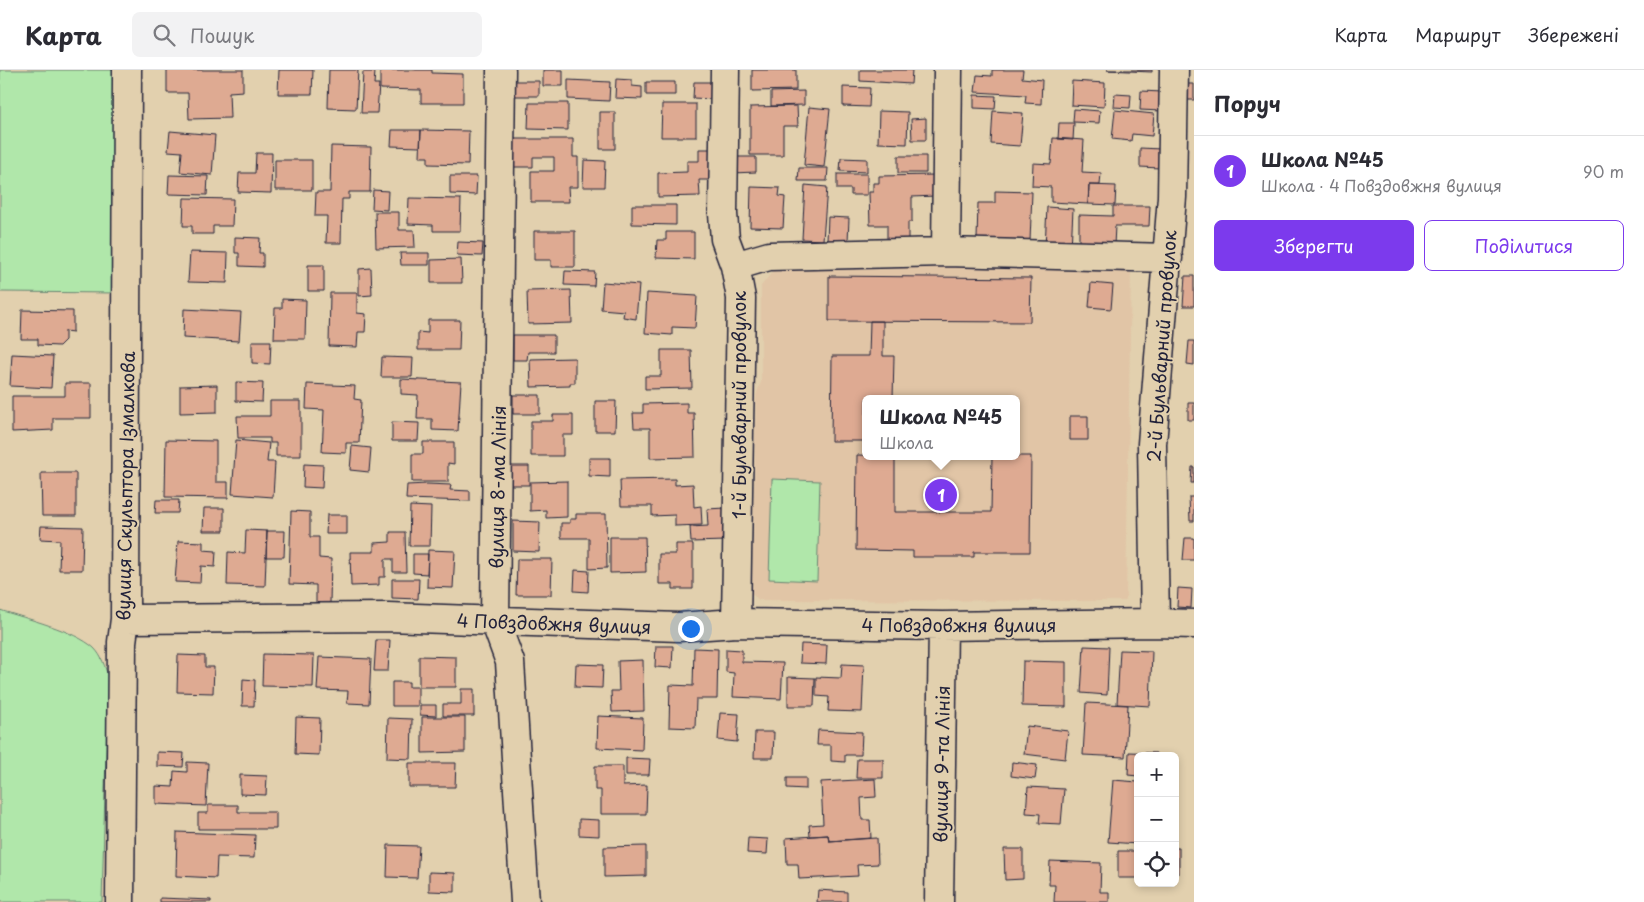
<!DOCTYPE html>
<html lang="uk">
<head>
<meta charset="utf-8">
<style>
	:root { --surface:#fff; --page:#f2f2f3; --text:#2b2b33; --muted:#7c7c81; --line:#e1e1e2; --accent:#7c3aed }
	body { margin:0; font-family:"Playpen Sans",sans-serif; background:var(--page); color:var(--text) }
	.controls { position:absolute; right:15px; bottom:15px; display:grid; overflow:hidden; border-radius:8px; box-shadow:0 2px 8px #0003 }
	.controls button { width:45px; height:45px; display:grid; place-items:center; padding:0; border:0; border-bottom:1px solid var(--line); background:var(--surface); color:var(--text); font:25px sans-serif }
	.you { position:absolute; left:690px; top:558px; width:18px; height:18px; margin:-12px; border:4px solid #fff; border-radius:50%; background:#1a73e8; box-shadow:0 0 0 8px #1a73e833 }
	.badge { display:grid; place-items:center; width:32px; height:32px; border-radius:50%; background:var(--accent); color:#fff; font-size:16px; font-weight:700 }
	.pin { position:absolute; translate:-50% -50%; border:2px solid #fff; box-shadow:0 1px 5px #0006 }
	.popup { position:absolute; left:862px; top:325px; width:158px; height:65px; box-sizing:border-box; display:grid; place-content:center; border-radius:8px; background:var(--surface); filter:drop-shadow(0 1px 4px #0005); font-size:16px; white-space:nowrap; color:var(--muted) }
	.popup b { font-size:19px; color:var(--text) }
	.popup::after { content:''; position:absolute; left:50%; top:100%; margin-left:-10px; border:10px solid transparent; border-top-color:var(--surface) }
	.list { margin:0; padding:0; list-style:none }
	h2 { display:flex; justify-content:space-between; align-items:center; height:65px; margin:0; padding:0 20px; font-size:21px }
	h2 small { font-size:16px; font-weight:400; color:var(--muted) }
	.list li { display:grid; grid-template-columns:32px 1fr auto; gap:15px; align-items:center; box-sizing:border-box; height:70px; padding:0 20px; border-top:1px solid var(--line) }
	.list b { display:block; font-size:19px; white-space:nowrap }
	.list p { margin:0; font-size:16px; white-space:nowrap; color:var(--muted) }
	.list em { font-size:16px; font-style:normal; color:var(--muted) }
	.actions { display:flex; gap:10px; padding:15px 20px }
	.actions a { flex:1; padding:11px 0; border:1px solid var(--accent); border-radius:8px; text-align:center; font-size:18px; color:var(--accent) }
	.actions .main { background:var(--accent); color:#fff }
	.icon { flex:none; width:28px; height:28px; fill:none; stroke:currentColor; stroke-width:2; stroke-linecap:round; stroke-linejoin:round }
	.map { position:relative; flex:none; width:1194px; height:832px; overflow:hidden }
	header { display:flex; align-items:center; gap:30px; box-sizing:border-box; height:70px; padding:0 25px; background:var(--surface); border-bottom:1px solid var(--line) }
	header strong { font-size:24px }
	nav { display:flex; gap:28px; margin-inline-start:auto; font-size:18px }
	.search { width:350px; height:45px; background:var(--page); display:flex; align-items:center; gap:12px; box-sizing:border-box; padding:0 18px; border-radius:8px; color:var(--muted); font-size:19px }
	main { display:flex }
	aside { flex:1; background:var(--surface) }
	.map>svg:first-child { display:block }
</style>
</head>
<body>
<header>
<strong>Карта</strong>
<div class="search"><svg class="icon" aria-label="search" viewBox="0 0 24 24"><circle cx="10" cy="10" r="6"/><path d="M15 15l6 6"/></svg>Пошук</div>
<nav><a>Карта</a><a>Маршрут</a><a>Збережені</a></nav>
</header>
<main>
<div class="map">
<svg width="1194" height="832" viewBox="0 0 1194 832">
	<rect width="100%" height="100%" fill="#e2d0ae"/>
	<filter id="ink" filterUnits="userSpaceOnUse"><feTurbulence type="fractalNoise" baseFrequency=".02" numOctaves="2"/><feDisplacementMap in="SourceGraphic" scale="10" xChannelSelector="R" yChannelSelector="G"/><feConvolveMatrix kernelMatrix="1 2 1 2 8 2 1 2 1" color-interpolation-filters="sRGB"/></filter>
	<g filter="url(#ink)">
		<path fill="#e1c5a6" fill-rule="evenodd" d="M778,195L1131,198L1126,531L759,530L752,524L756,325L761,312V216ZM866,329H1016V386H866Z"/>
		<path fill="#b0e7aa" stroke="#698472" d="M0,0H117V223L0,222Z
			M772,409L820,411L817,511L769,509Z
			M0,540C27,549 74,560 94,578C102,586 105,597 108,606L102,832H0Z"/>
		<path fill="#deaa92" stroke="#22223b" d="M167,0H243V21L229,22L230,48L189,49L188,23H167Z
			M279,0H313L312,24H278Z
			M329,0H358L356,39L328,38Z
			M380,0H432V3L463,4V33H421V20L380,19Z
			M543,0H563V16H543Z
			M752,0H796V20L752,21Z
			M860,0H912L911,14L860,11Z
			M992,0H1023L1022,8L1042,10L1041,34L1025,33L1026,25L975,22L977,5L992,6Z
			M1107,0H1152V2Z
			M363,2H375L374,14H379L377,43H361Z
			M616,9L632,10V16L642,17V29L615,28Z
			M568,10L610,12L609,31L568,29Z
			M515,11H539V26H515Z
			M1072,11L1105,13L1104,37L1071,35Z
			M646,12H675V25H646Z
			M694,12H712V29L693,28Z
			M1188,14H1194V30H1187Z
			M843,17L870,18L869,37L843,36Z
			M804,21V35L771,36V22Z
			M1141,21L1162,22L1161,41L1140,40Z
			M1115,24L1131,25L1130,38L1114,37Z
			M974,25L996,26L995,39L974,38Z
			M529,33H568V60L528,59Z
			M662,34H696V67H661Z
			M797,36L798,56H783V85H750V37Z
			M809,37L830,39L824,97L804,95Z
			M1074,39L1100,41L1099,53L1073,52Z
			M1115,40L1154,44L1152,66L1132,64L1131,71L1112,69Z
			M879,41L908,42L907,74L878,73Z
			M993,41L1023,43L1020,76L991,74Z
			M600,42H615V79H600Z
			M926,48V70H912L911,49Z
			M1059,53H1074L1073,70L1058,69Z
			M392,60H421L420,77L391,76Z
			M421,60L469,61L468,95L428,94V87H420Z
			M170,61L215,65L212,105L180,102L182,82L168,81Z
			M1053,68L1084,70L1082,102L1101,103L1100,115H1089L1088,134L1051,132V117L1032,116L1033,93L1051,94Z
			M510,69H573V87H578V117H568L569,132H531V101H554V87H533V97H510Z
			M331,76L371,77L370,122H349V129H342L341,173H326L327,146H315L316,122H330Z
			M1140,78L1161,79L1160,98L1140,97Z
			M699,79H714V110H699L700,126L658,127V103L687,102V91H699Z
			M256,83H272L271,123L238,122L239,103H255Z
			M898,86H926V103H898Z
			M732,87H756V102L732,103Z
			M841,88L867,89V102L840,101Z
			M275,90H312V120H275Z
			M584,90L605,91L604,117H583Z
			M799,98H828L827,111H798Z
			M837,104H867V125H851V119H837Z
			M169,105L208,106L207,125L168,124Z
			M935,105V126L912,127V152H908V171H887V155H870L869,122H873V113H879V106Z
			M450,106H477L476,125L450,124Z
			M805,115L827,117L823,170L802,169Z
			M1089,115L1116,116L1115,135L1088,134Z
			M751,117L780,118L779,126L785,127L783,158L750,157Z
			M373,120L388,121L387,140L372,139Z
			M995,121L1032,122L1030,171L977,170L978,133H995Z
			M184,128L233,129L232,156H213V164H192V156H183Z
			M409,128L461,129L460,161H433V155L408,154Z
			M632,135H676V155L632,154Z
			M1113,136H1150L1149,156H1115L1114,175L1079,174V145L1113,146Z
			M1047,137L1073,139L1071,179L1045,177Z
			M375,142H399V160H414L415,177L376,178Z
			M828,147L849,148L848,171H827Z
			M534,161H575V197H551V190H534Z
			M666,162H694V189L656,188L657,170H666Z
			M235,167L260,168L259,183H263V197L239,196V183H235Z
			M458,172L483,173L482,186L457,185Z
			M190,182L228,183L227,213L188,212Z
			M400,183H429V195H401Z
			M461,189L462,213H431V190Z
			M308,195H324V221H308Z
			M371,198L372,225L359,226V199Z
			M565,201L595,202L594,216L564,215Z
			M829,206L1031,208L1030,252L829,251Z
			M1185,206H1194V236H1183Z
			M603,212L639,215L636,249L623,247L624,241L601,239Z
			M1091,213L1113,215L1111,239L1089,237Z
			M571,220L572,253L528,254L527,221Z
			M330,223H357V243L366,244L365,262H358L357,277L329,276Z
			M647,223L697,226L695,258L672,257V265L645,263Z
			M282,229L306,230L305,269H274L275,238H282Z
			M184,239L241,242L239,271L183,268Z
			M22,240L73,241V262L65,261V270L59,276L38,275V269H21Z
			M428,250H460L459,280H418V262L428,263Z
			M870,251H883V286H894L893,329H866V371H831L832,286H869Z
			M513,265H554V282H528L527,290H513Z
			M252,271H271L270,294L252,293Z
			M1189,271H1194V295L1187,294Z
			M661,280H691L692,318L645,319V306H661Z
			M12,284L53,286L51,318L10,316Z
			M382,287L413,288L412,307H381Z
			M575,288V313H570V316L531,317L530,289Z
			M401,309L461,312L458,361L432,360V349H417L418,325L401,324Z
			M236,312L263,313L262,332L236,331Z
			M65,313H91V348H53V360L12,362V326H65Z
			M307,314L355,316L354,329L361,330L359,373H346V383L322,382L324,340L306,339Z
			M217,315V342L180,343V316Z
			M513,325H540V344H513Z
			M270,331H301V386H276V373H270V368H238L237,346H270Z
			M595,331H616L615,361H595Z
			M687,333V343H694L695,387L650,388V358H634L633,343H643V334Z
			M1188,333H1194V350H1188Z
			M553,345H573V365H563V386H531V351H553Z
			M1070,346H1088V370H1070Z
			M392,352L419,353L418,371H392Z
			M166,370L216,371V412H228V428L165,427Z
			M236,370L269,373L267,392H275L273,427L232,424Z
			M423,372H454V394L448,393V412H412V384H423Z
			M352,376L371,378L369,402L350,400Z
			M857,385L895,386V442H991L992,386H1031L1030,482H974V487H913V481L856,480Z
			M589,388H610V407L589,406Z
			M304,394L323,395L322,418L303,417Z
			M511,396H529V415H511Z
			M1192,397H1194V413H1191Z
			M41,403H76V446H42Z
			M675,409V415L693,414L694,437L701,436L702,455L675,456V445L652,446V436H621L620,410Z
			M567,411V447L546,448V440L530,441V412Z
			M427,414L451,415L450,420L470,421V431L406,429L407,415Z
			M1189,427H1194V451H1190Z
			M156,430H179L178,443H155Z
			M410,436L431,437L430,476H409Z
			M204,438H224V461H203Z
			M725,438L726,471L691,472L690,457L708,456L707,439Z
			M291,441L310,442V467H319V488L331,489L330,533H316V515L289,514Z
			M576,444H606L607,498L589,499V468H561V453H570V449H576Z
			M327,445H347V464H326Z
			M513,451L540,452L539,482L513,481Z
			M41,456L83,457L82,500H59L60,470L40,469Z
			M246,460L267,461L265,516L227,515L228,482L245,483Z
			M267,461H285L284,487H266Z
			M390,462H405L406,502H393V489H385V507H379V515L351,516L350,482H374V473L390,472Z
			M610,467H645L646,502L610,503Z
			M1185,468H1194V490H1183Z
			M178,471L203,472V480L216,481L215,497L201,496L200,513L175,512Z
			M676,474H693V519H673V514H659V484H676Z
			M428,480L455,481L453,518L427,517Z
			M413,484H428L427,504L413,503Z
			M517,489H552L551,525H516Z
			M575,500L589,501L588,522L574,521Z
			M392,509H419L418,529L392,528Z
			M1178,518L1192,519L1191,538L1177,537Z
			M376,570H390L388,601H374Z
			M801,574L827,575L826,594L800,593Z
			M656,576H673L672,598L655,597Z
			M1084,576L1109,577L1107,625L1081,623Z
			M694,578L718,579L717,629H696L695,658L669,657L670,615L693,616Z
			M726,579L742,580V592L783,593L781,629L733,627L734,603L726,602Z
			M1120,580L1152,581L1150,636L1117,634Z
			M263,584L314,585L313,617L262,616Z
			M178,585L205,586V597H214L213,623L177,622Z
			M419,586L456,587V617H419Z
			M319,587L371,589L369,634L347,633L348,621L317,620Z
			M643,590L644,641L612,642L611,621H619L618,591Z
			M1023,591L1066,592V637L1022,636Z
			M576,594L603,595L602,618L575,617Z
			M842,594L864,595L862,642L828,641L829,627L816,626V607L841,608Z
			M788,607L815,608L814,636H788Z
			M243,609L255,610L254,636H242Z
			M392,612H409V617H418V636H392Z
			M461,619H474V646H443V634H461Z
			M1086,633L1128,635L1125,687L1083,685Z
			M420,635H436V646L420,645Z
			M720,643L739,644L737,672L718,670Z
			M598,646L643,648L642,680L597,678Z
			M296,647L320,648L319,685L295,684Z
			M422,647H465V682L422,683Z
			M388,648L412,649L411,689L387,688Z
			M1027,656L1068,661L1065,689L1024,684Z
			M818,660L862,662L861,685H845V692L831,691V675H817Z
			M755,662H774L773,688H754Z
			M157,682L184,683L183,697L157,696Z
			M1129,682L1156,683V686H1138V706L1128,705Z
			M626,688L650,689L649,705H626Z
			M857,689H883V708H856Z
			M187,692L208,693L206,736L156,734V716L173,717L174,701L187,702Z
			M1012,692L1037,695L1035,709L1011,706Z
			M409,693H456L455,717H409Z
			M595,696H623V716L647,715L646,744H601V720H595Z
			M240,705L267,706L266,725L240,724Z
			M787,708H806V719L787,718Z
			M875,709L876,727L861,728L862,750H870L871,768L829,771L828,765L810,766L809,755L823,754L821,712Z
			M1113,710L1138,712V774L1108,772Z
			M1028,717L1064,719L1061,754L1039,753L1040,744L1026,743Z
			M208,735H238V742H276V759H198V743H208Z
			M579,749L599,750V766L579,765Z
			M177,762L255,765L254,788L217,787L216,808L176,806Z
			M828,765L829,771L877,768L878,794L857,795L858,806L799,809L798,794H787L786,768Z
			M748,768L768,769L767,784L747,783Z
			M388,775L419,776L417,808L387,807Z
			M646,776V806L604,807V777Z
			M1175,778H1179V803H1175Z
			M1004,779H1023V809L1005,810Z
			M1118,781H1138V808H1118Z
			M1050,791L1101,793L1100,822H1109V832H1054L1055,815H1049Z
			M429,802L455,803V822L429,821Z
			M818,820L847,822V832H817Z
			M160,828L211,830V832H160Z"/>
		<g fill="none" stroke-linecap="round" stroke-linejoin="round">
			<g stroke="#22223b" stroke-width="31">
				<path id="minor" d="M501,0L495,551L510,592L525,832
					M725,0L723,144L725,169L735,196L741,228L736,553
					M946,182L948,0
					M735,196L769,186L946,182L1168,188
					M125,549L388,547L679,557L736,553L943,556L1155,553L1194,554
					M1155,553L1152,374L1172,127L1174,0
					M120,832L122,572L125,549L127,0
					M939,832L943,556"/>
			</g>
			<use href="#minor" stroke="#e2d0ae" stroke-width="28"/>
		</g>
	</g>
	<g text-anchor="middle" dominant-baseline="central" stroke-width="4" stroke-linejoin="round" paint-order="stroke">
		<g font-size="18" fill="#22223b" stroke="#e2d0ae">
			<text transform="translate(1161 276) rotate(-86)">2-й Бульварний провулок</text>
			<text transform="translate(738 335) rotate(-90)">1-й Бульварний провулок</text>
			<text transform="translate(125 416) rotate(-89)">вулиця Скульптора Ізмалкова</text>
			<text transform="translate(497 417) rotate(-89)">вулиця 8-ма Лінія</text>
			<text transform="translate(554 553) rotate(2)">4 Повздовжня вулиця</text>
			<text x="959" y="554">4 Повздовжня вулиця</text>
			<text transform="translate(941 694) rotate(-89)">вулиця 9-та Лінія</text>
		</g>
	</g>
</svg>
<div class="controls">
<button>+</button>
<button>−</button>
<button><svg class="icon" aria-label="locate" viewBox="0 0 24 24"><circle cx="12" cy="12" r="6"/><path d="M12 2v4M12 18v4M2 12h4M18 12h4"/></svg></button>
</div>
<div class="you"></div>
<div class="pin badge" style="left:941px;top:425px">1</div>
<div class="popup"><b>Школа №45</b>Школа</div>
</div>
<aside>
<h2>Поруч<small></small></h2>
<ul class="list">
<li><span class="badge">1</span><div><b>Школа №45</b><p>Школа · 4 Повздовжня вулиця</p></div><em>90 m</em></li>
</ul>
<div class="actions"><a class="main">Зберегти</a><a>Поділитися</a></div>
</aside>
</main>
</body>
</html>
